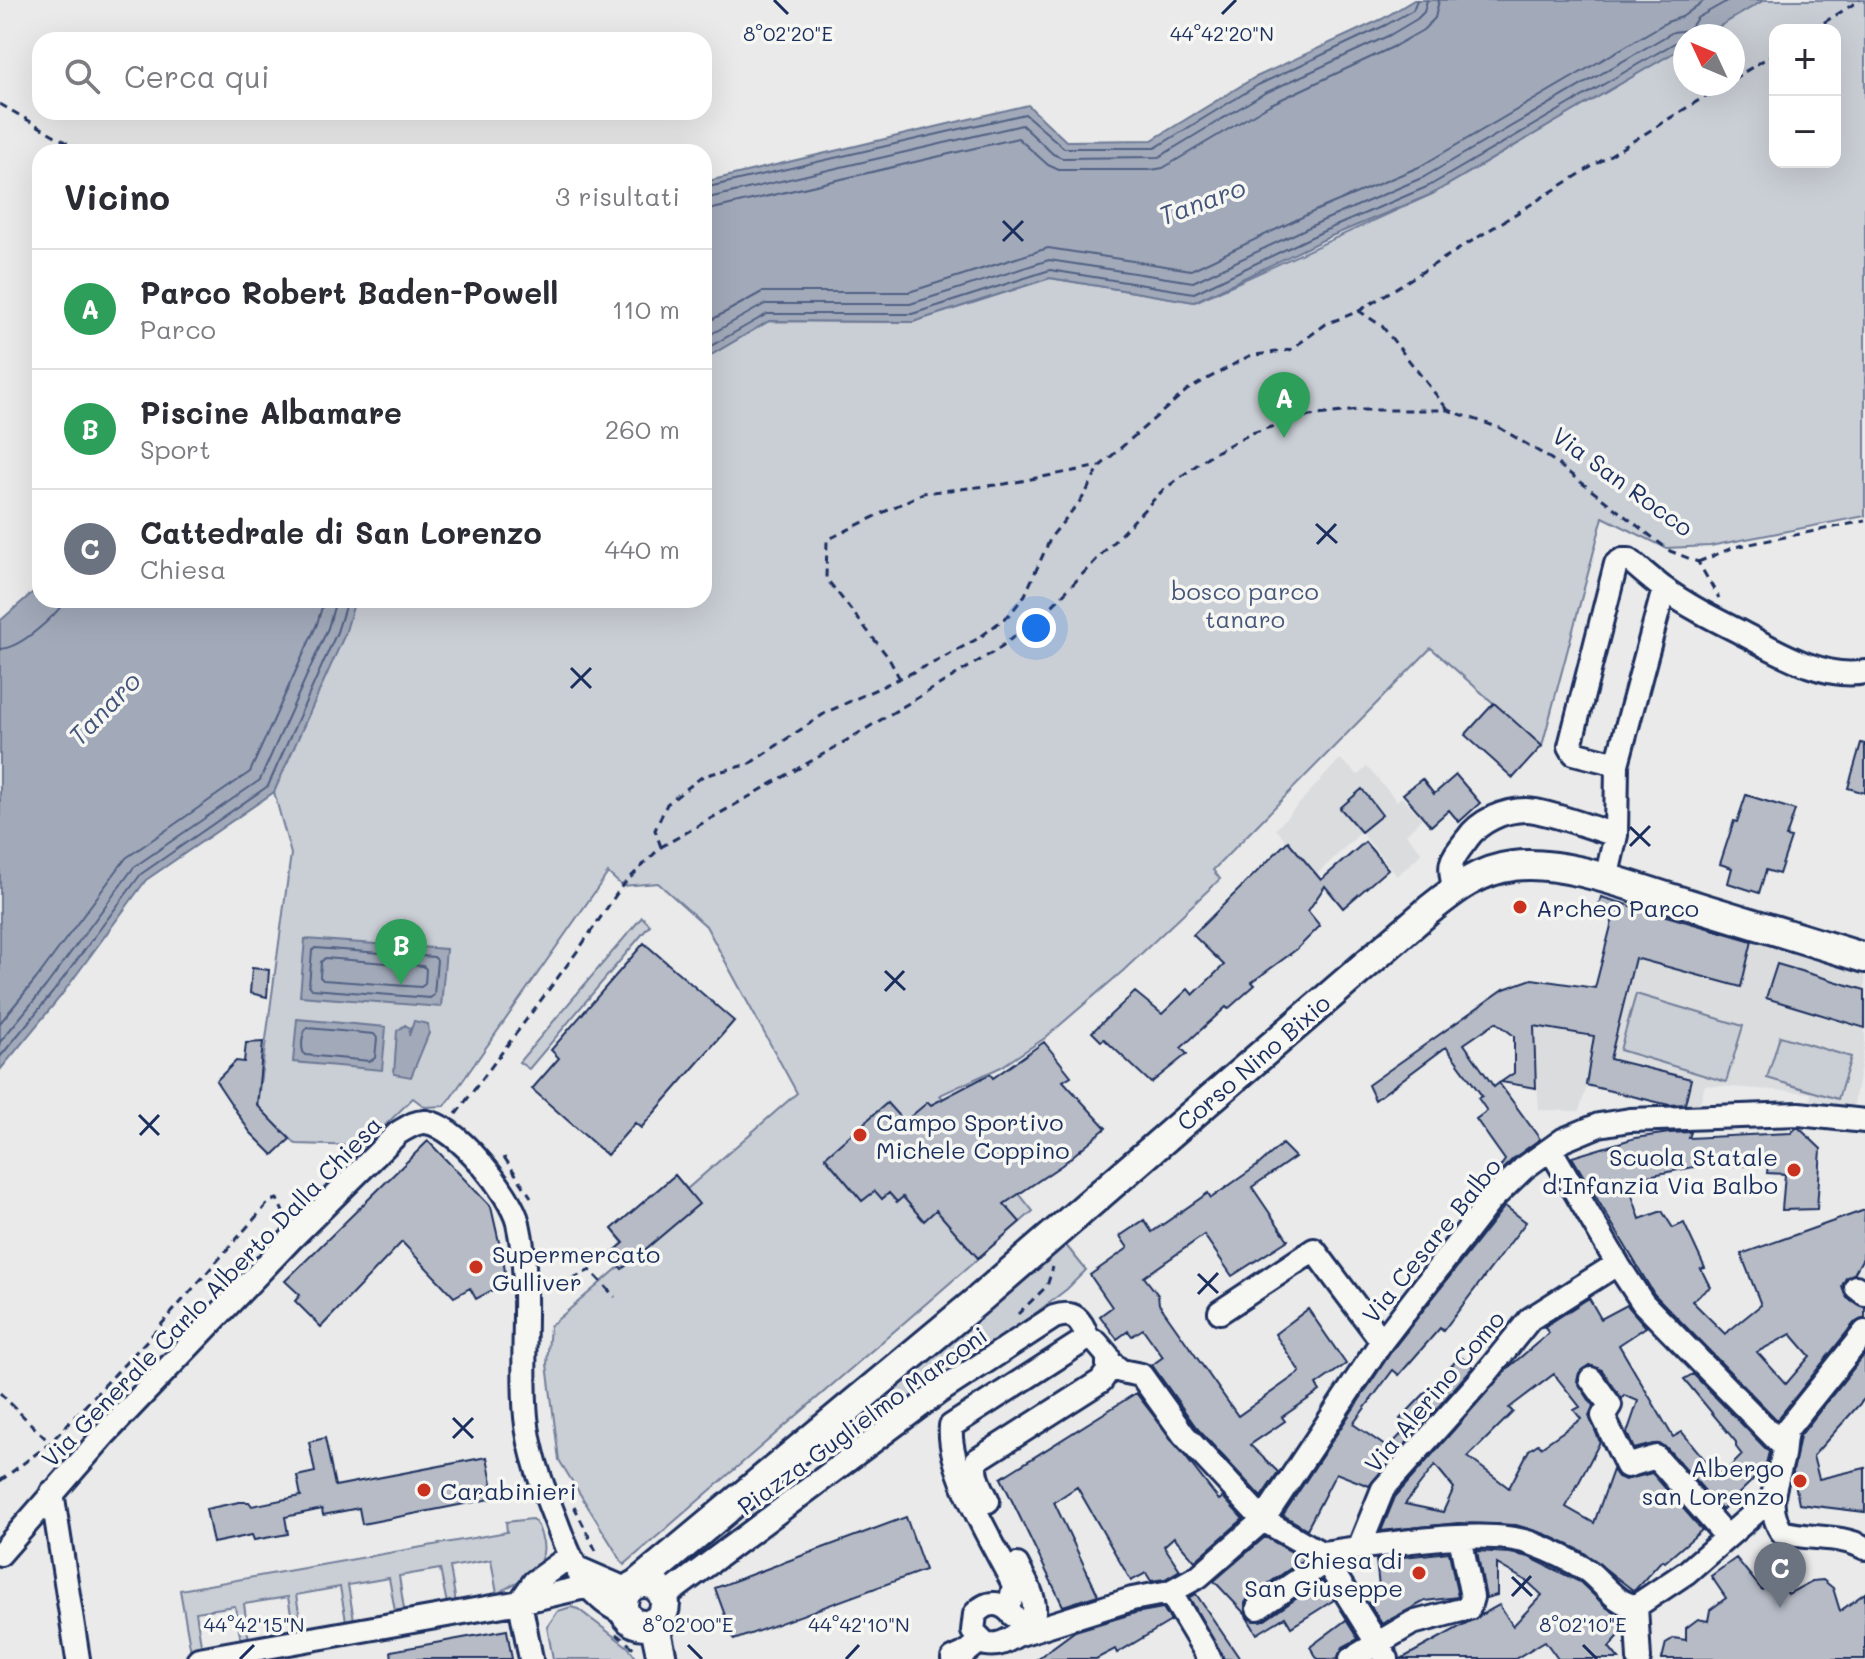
<!DOCTYPE html>
<html lang="it">
<head>
<meta charset="utf-8">
<style>
	:root { --surface:#fff; --page:#f2f2f3; --text:#2b2b33; --muted:#7c7c81; --line:#e1e1e2; --accent:#c8321e }
	body { margin:0; font-family:Mali,sans-serif; background:var(--page); color:var(--text) }
	.controls { position:absolute; right:24px; top:24px; display:grid; overflow:hidden; border-radius:16px; box-shadow:0 8px 32px #0002 }
	.controls button { width:72px; height:72px; display:grid; place-items:center; padding:0; border:0; border-bottom:2px solid var(--line); background:var(--surface); color:var(--text); font:40px sans-serif }
	.compass { position:absolute; left:1673px; top:24px; width:72px; height:72px; border-radius:50%; background:var(--surface); box-shadow:0 8px 32px #0002; rotate:314deg }
	.you { position:absolute; left:1036px; top:628px; width:28px; height:28px; margin:-20px; border:6px solid #fff; border-radius:50%; background:#1a73e8; box-shadow:0 0 0 12px #1a73e833 }
	.badge { display:grid; place-items:center; width:52px; height:52px; border-radius:50%; background:var(--accent); color:#fff; font-size:26px; font-weight:700 }
	.pin { position:absolute; translate:-50% -66px; filter:drop-shadow(0 2px 4px #0008) }
	.pin::after { content:''; position:absolute; top:42px; width:28px; height:24px; background:inherit; clip-path:polygon(0 0,100% 0,50% 100%) }
	.list { margin:0; padding:0; list-style:none }
	h2 { display:flex; justify-content:space-between; align-items:center; height:104px; margin:0; padding:0 32px; font-size:34px }
	h2 small { font-size:26px; font-weight:400; color:var(--muted) }
	.list li { display:grid; grid-template-columns:52px 1fr auto; gap:24px; align-items:center; box-sizing:border-box; height:120px; padding:0 32px; border-top:2px solid var(--line) }
	.list b { display:block; font-size:30px; white-space:nowrap }
	.list p { margin:0; font-size:26px; white-space:nowrap; color:var(--muted) }
	.list em { font-size:26px; font-style:normal; color:var(--muted) }
	.icon { flex:none; width:44px; height:44px; fill:none; stroke:currentColor; stroke-width:2; stroke-linecap:round; stroke-linejoin:round }
	.map { position:relative; flex:none; width:1865px; height:1659px; overflow:hidden }
	.search { position:absolute; background:var(--surface); box-shadow:0 8px 32px #0002; left:32px; top:32px; width:680px; height:88px; display:flex; align-items:center; gap:20px; box-sizing:border-box; padding:0 28px; border-radius:24px; color:var(--muted); font-size:30px }
	.panel { position:absolute; background:var(--surface); box-shadow:0 8px 32px #0002; left:32px; top:144px; width:680px; height:464px; border-radius:24px }
	.map>svg:first-child { display:block }
</style>
</head>
<body>
<div class="map">
<svg width="1865" height="1659" viewBox="0 0 1865 1659">
	<rect width="100%" height="100%" fill="#e9eae9"/>
	<filter id="ink" filterUnits="userSpaceOnUse"><feTurbulence type="fractalNoise" baseFrequency=".0125" numOctaves="2"/><feDisplacementMap in="SourceGraphic" scale="16" xChannelSelector="R" yChannelSelector="G"/><feConvolveMatrix kernelMatrix="1 2 1 2 8 2 1 2 1" color-interpolation-filters="sRGB"/></filter>
	<g filter="url(#ink)">
		<path fill="#dadcde" d="M1340,759L1358,775L1367,767L1397,801L1401,797L1422,818L1406,834L1422,853L1397,876L1361,832L1316,875L1276,829Z
			M1601,897L1753,939L1865,974V1043L1853,1109L1810,1104L1811,1093L1705,1085L1698,1110L1587,1086L1579,1111L1539,1110L1535,1036L1524,1033L1532,979L1595,988L1613,918L1596,914Z"/>
		<path fill="#caced5" stroke="#727e9a" stroke-width="2" fill-rule="evenodd" d="M1764,0H1865V516L1710,546L1666,548L1603,517L1542,746L1431,648L1213,870L1220,879L1124,970L1045,1038L1001,1067L940,1095L1033,1211L624,1565L559,1460L547,1364L550,1326L619,1267L610,1255L623,1243L612,1229L675,1175L687,1189L797,1093L706,926L658,883L622,886L608,873L445,1106L425,1107L413,1098L364,1146L296,1144L257,1106L291,854L274,792L351,600H704V359L769,321L913,322L1050,278L1195,302L1432,194L1685,46V84H1733V36H1703ZM1775,30H1835V162H1775Z
			M642,917L650,925L529,1069L519,1062Z
			M1636,994L1743,1026L1726,1082L1620,1050Z
			M1780,1036L1851,1057L1838,1099L1767,1078Z
			M1065,1244L1086,1270L1067,1289L937,1390L893,1413L881,1401Z
			M532,1519C538,1524 539,1528 541,1535C553,1568 520,1579 497,1594L491,1560L450,1567L456,1603L447,1604L440,1569L399,1576L404,1609L395,1611L389,1578L348,1585L354,1620L346,1621L340,1587L296,1595L302,1629L294,1631L288,1597L244,1604L249,1641L241,1642L235,1606L196,1612L202,1651L191,1652L180,1590L507,1532L506,1522Z
			M571,1607L578,1609L628,1647L637,1659H553L547,1627L558,1611Z"/>
		<path fill="#a2aaba" stroke="#6c7995" stroke-width="2" d="M1414,0H1764L1703,36H1685V46L1432,194L1329,237L1194,302L1050,278L913,322L769,321L704,359V182L1028,105L1066,141L1152,140L1254,78L1382,19Z
			M40,586V600H355L345,634L274,792L146,880L60,997L0,1070V621Z
			M305,939L446,949L441,1007L300,996Z
			M297,1019L386,1027L382,1070L293,1062Z
			M414,1021L428,1024L429,1033L411,1077L394,1074L397,1031L405,1025L410,1028L409,1036Z"/>
		<g fill="none" stroke-linecap="round" stroke-linejoin="round">
			<path stroke="#516083" stroke-width="2" d="M704,188L1025,114L1064,148H1155L1258,85L1386,25L1413,10L1417,0
				M704,199L1022,125L1053,154L1062,158L1159,157L1263,94L1390,35L1417,19L1424,12L1427,0
				M704,211L1018,138L1048,165L1059,170H1151L1163,168L1269,105L1395,46L1423,30L1435,18L1439,0
				M704,324L762,292H909L1048,248L1191,270L1317,210L1419,167L1667,22L1682,17L1705,0
				M704,338L765,304H910L1049,260L1193,282L1322,221L1424,177L1673,32L1689,30L1697,18L1729,0
				M704,350L767,314H912L1050,270L1194,293L1326,230L1429,186L1678,41L1685,40
				M0,649C21,648 54,617 66,600
				M315,948L434,957L437,960L434,995L430,998L312,989L309,985L312,951Z
				M325,958L423,966L426,969L425,984L421,987L323,980L320,977L321,962Z
				M0,1023L36,979L126,858L250,772L317,624L324,600
				M307,1028L374,1034L377,1038L375,1058L370,1061L305,1055C300,1049 302,1033 307,1028Z
				M0,1042L46,986L134,867L260,780L328,628L336,600
				M0,1057L53,992L141,874L268,786L337,632L347,600"/>
		</g>
		<path fill="#b6bbc6" stroke="#1b2f5e" stroke-width="2" fill-rule="evenodd" d="M1494,703L1542,746L1513,778L1465,735Z
			M1861,743L1865,744V793L1848,788Z
			M1456,775L1480,803L1459,822L1449,810L1431,826L1403,794L1422,779L1434,794Z
			M1362,789L1382,815L1361,832L1340,808Z
			M1746,795L1795,810L1786,837L1791,838L1779,874L1766,870L1759,893L1728,883L1732,868L1720,864L1734,821L1737,822Z
			M1288,841L1321,880L1365,842L1388,869L1343,908L1325,886L1308,911L1320,926L1297,949L1252,982L1255,985L1228,1009L1226,1007L1181,1048L1187,1054L1151,1083L1104,1039L1101,1041L1092,1032L1135,992L1162,1014L1188,989L1193,995L1224,965L1193,935Z
			M1601,897L1752,941L1741,987L1635,958L1610,1059L1691,1079L1685,1104L1669,1105L1586,1085L1594,1036L1534,1026L1536,1088L1501,1082L1514,1073V1036L1496,1022L1464,1044L1494,1087L1499,1083L1540,1139L1514,1158L1491,1180L1505,1160L1476,1119L1487,1111L1478,1098L1482,1096L1446,1047L1375,1100L1368,1085L1504,989L1532,979L1595,988L1613,918L1596,914Z
			M644,943L734,1021L641,1128L635,1123L607,1155L532,1089L559,1058L551,1050Z
			M1777,964L1865,990V1028L1766,998Z
			M252,968L269,970L267,997L250,993Z
			M263,1042L257,1105L290,1139L273,1155L250,1132L216,1081L236,1061L244,1062L246,1043Z
			M1044,1042L1071,1076L1063,1081L1106,1128L1062,1165L1004,1204L1020,1222L978,1258L936,1210L924,1221L903,1197L897,1202L889,1193L882,1199L875,1191L862,1201L825,1157L887,1103L904,1122L928,1102L931,1105L990,1074L993,1078Z
			M1796,1128H1799L1821,1149L1817,1209L1782,1210L1785,1174L1767,1173L1768,1166L1704,1165L1627,1180L1640,1219L1662,1211L1673,1228L1684,1223L1705,1268L1701,1269L1710,1287L1692,1301L1725,1334L1761,1305L1741,1254L1865,1210L1863,1258L1854,1274L1846,1278L1842,1286L1847,1298L1865,1308V1318L1854,1323L1777,1420L1654,1294L1572,1157L1635,1138L1669,1133L1691,1132L1689,1138L1791,1133ZM1791,1334L1810,1356L1786,1384L1757,1352Z
			M428,1141L491,1207L504,1264L506,1283L476,1299L470,1288L454,1297L402,1242L321,1327L295,1301L300,1295L285,1281Z
			M1282,1144L1295,1157L1252,1187L1288,1240L1232,1276L1204,1235L1144,1277L1158,1295L1159,1304L1238,1416L1300,1372L1275,1334L1308,1309L1346,1364L1316,1385L1320,1391L1282,1417L1285,1421L1250,1445L1278,1472L1261,1497L1196,1427L1152,1365L1163,1357L1143,1329L1132,1336L1128,1331L1117,1339L1100,1316L1112,1307L1090,1275L1128,1248L1120,1236L1144,1220L1152,1232L1208,1193L1211,1198L1257,1166Z
			M675,1175L699,1204L622,1269L610,1255L624,1243L612,1229Z
			M1505,1206L1526,1222L1443,1331L1440,1328L1399,1375L1393,1370L1353,1424L1388,1448L1409,1426L1400,1419L1455,1362L1462,1358L1473,1367L1369,1486L1336,1473L1307,1529L1283,1515L1393,1349Z
			M1589,1298L1601,1319L1627,1305L1646,1327L1619,1345L1673,1437L1682,1432L1709,1465L1726,1471L1742,1455L1736,1447V1442L1684,1379L1693,1374L1769,1452L1765,1468L1722,1510L1666,1447L1653,1444L1634,1449L1627,1433L1638,1401L1624,1395L1622,1399L1602,1370L1589,1365L1579,1373L1577,1381L1593,1406L1589,1416L1600,1442L1566,1507L1594,1523L1613,1470L1618,1477L1625,1480L1652,1473L1702,1530L1665,1562L1662,1560L1634,1591L1582,1551L1545,1534L1516,1525L1458,1523L1381,1531L1395,1497L1509,1367L1549,1333L1544,1327ZM1554,1374L1580,1407L1574,1410L1581,1419L1541,1447L1538,1444L1529,1450L1509,1488L1468,1457L1513,1412L1509,1408ZM1435,1465L1454,1488L1443,1512L1405,1504Z
			M1865,1354V1398L1813,1456L1819,1479L1865,1468V1512L1799,1504L1793,1472L1800,1436Z
			M1136,1393L1219,1500L1223,1497L1243,1519L1195,1561L1174,1537L1164,1546L1180,1570L1165,1579L1151,1581L1146,1573L1131,1581L1077,1487L1054,1502L1098,1595L1063,1606L1001,1478Z
			M325,1438L335,1486L487,1457L495,1498L362,1524L359,1508L323,1515L322,1509L285,1517L288,1534L254,1540L252,1535L213,1543L206,1509L239,1502H249L252,1506L301,1496L297,1476L315,1472L309,1442Z
			M906,1517L925,1570L734,1640L715,1588Z
			M1265,1537L1304,1559L1249,1597L1245,1603L1246,1615L1214,1581Z
			M1477,1551L1510,1553L1529,1557L1580,1582L1607,1608L1623,1617V1631L1609,1647L1619,1659H1558L1545,1641L1515,1659H1401L1499,1605L1513,1626L1542,1595L1528,1582L1497,1564V1595L1486,1598Z
			M1449,1552L1458,1597L1425,1601L1382,1624L1369,1603L1383,1593L1379,1587L1376,1560Z
			M1736,1558L1762,1590L1778,1579L1788,1594L1812,1581L1823,1580L1833,1588L1840,1611L1865,1593V1659H1662L1666,1643L1674,1638L1686,1640V1628L1698,1619L1708,1621L1710,1610L1726,1598L1711,1576Z
			M1322,1581L1334,1600L1291,1627L1285,1617L1257,1634L1246,1616L1253,1621L1265,1620Z
			M1196,1594L1240,1659H1224L1189,1597Z
			M1163,1608L1171,1621L1117,1653L1115,1649L1096,1659H1037L1075,1631L1135,1613Z
			M1346,1620L1358,1639L1343,1647L1337,1659H1318L1310,1647Z
			M507,1630L512,1659H392L391,1651Z"/>
		<g fill="none" stroke-linecap="round" stroke-linejoin="round">
			<g stroke="#1b2f5e" stroke-width="28">
				<path id="minor" d="M1617,764L1574,753L1570,746L1616,564L1622,560H1629C1640,569 1651,579 1663,588C1686,605 1712,618 1738,631C1773,649 1823,681 1865,672
					M1606,879L1616,835L1617,764L1664,589
					M1455,889C1447,863 1451,860 1467,839C1479,821 1504,810 1526,810C1544,810 1595,829 1616,835
					M1551,1150L1620,1268L1643,1303L1781,1444
					M1856,1287L1865,1294
					M1220,1312L1314,1250L1382,1341
					M1865,1332L1787,1429C1783,1441 1785,1449 1782,1460C1775,1488 1765,1506 1782,1532C1809,1540 1840,1534 1865,1548
					M1110,1362L1121,1371L1141,1375L1184,1435L1263,1520L1321,1553L1387,1659
					M1591,1379L1610,1405L1603,1416L1627,1466L1656,1457L1726,1536
					M52,1492L78,1659
					M988,1501C982,1488 973,1475 977,1460L1101,1381L1108,1371V1356L1096,1342L1088,1338
					M1359,1548L1383,1489L1484,1376L1530,1319L1617,1264
					M1321,1553C1373,1547 1487,1525 1533,1544C1552,1551 1571,1560 1588,1571C1603,1583 1616,1604 1636,1606L1687,1572L1773,1497
					M0,1554L104,1435L292,1238L398,1133C407,1128 415,1121 426,1122C457,1126 511,1194 518,1223C532,1285 520,1353 526,1417C529,1452 543,1488 556,1521C566,1548 578,1580 601,1599C608,1606 618,1610 627,1616
					M582,1570L628,1590
					M1170,1592L1210,1659
					M664,1597L939,1392L1054,1317C1075,1310 1081,1320 1088,1338L951,1426C947,1471 994,1544 1014,1585L1011,1600L1004,1606
					M520,1602L534,1582L570,1556
					M520,1602L531,1659
					M1636,1606L1639,1659
					M1258,1608L1326,1561
					M1013,1615C1002,1601 987,1600 975,1614L973,1631L986,1644C998,1646 1005,1642 1015,1636C1049,1616 1030,1592 1017,1565
					M1014,1636L1132,1599L1170,1592L1199,1576L1263,1520L1382,1341L1491,1200L1524,1168L1563,1140L1599,1125L1630,1120L1799,1114L1865,1121
					M199,1659L520,1602L589,1586
					M953,1659L964,1654L980,1641
					M1351,1659L1412,1623L1469,1608L1472,1597L1460,1537"/>
			</g>
			<g stroke="#1b2f5e" stroke-width="34">
				<path id="major" d="M623 1604a21 21 0 1 1 42 0a21 21 0 1 1-42 0Z
					M638,1583L977,1301L1429,910C1455,889 1479,870 1513,866C1562,859 1632,887 1679,901C1741,920 1803,939 1865,958
					M654,1622L662,1659"/>
			</g>
			<path stroke="#1b2f5e" stroke-width="3" stroke-dasharray="8 6" stroke-linecap="butt" d="M1812,30L1860,0
				M1733,79L1775,53
				M0,104L83,152
				M1359,311L1725,84
				M1698,562L1735,547L1865,521
				M900,679L888,657L826,578L827,540L923,493L1005,484L1100,466L1187,390L1249,356L1290,350L1326,324L1359,311L1382,326L1448,410
				M661,847L655,830L667,804L703,776L749,764L827,712L937,661L979,638L1010,614L1025,595L1051,537L1084,496L1100,466
				M456,1114L579,949L622,886L661,847L834,748L997,650L1052,606L1162,491L1210,455L1252,433L1302,417L1357,410H1448L1500,428L1551,459L1670,551L1698,562L1719,598
				M504,1157L531,1197
				M547,1291L590,1270L615,1297
				M1018,1314L1047,1286L1053,1267
				M0,1393L62,1455
				M0,1481L49,1444L152,1335L269,1202L277,1199L285,1216
				M574,1506L597,1553
				M616,1634L635,1649"/>
			<use href="#minor" stroke="#f6f6f2" stroke-width="22"/>
			<use href="#major" stroke="#f6f6f2" stroke-width="28"/>
		</g>
	</g>
	<path fill="none" stroke="#1b2f5e" stroke-width="3" d="M774,0L788,14M1222,14L1236,0M1003,221L1023,241M1003,241L1023,221M1316,524L1337,543M1317,544L1336,524M571,668L591,688M571,688L591,668M1630,827L1650,846M1630,846L1650,826M885,971L905,990M885,991L904,971M139,1115L159,1135M140,1135L159,1115M1198,1274L1218,1293M1198,1294L1218,1273M453,1418L473,1438M453,1438L473,1418M1512,1577L1532,1596M1512,1596L1531,1576M688,1645L702,1659M1583,1645L1597,1659M240,1659L254,1645M846,1659L859,1645"/>
	<g fill="#c8321e" stroke="#f6f6f2" stroke-width="3">
		<circle cx="1520" cy="907" r="8"/>
		<circle cx="860" cy="1135" r="8"/>
		<circle cx="1794" cy="1170" r="8"/>
		<circle cx="476" cy="1267" r="8"/>
		<circle cx="1800" cy="1481" r="8"/>
		<circle cx="424" cy="1490" r="8"/>
		<circle cx="1419" cy="1573" r="8"/>
	</g>
	<g text-anchor="middle" dominant-baseline="central" stroke-width="7" stroke-linejoin="round" paint-order="stroke">
		<g font-size="24" fill="#1b2f5e" stroke="#f6f6f2">
			<text transform="translate(1623 481) rotate(36)">Via San Rocco</text>
			<text transform="translate(1253 1062) rotate(-41)">Corso Nino Bixio</text>
			<text transform="translate(1431 1240) rotate(-51)">Via Cesare Balbo</text>
			<text transform="translate(211 1291) rotate(-46)">Via Generale Carlo Alberto Dalla Chiesa</text>
			<text transform="translate(1434 1391) rotate(-50)">Via Alerino Como</text>
			<text transform="translate(862 1420) rotate(-36)">Piazza Guglielmo Marconi</text>
		</g>
		<g font-size="24" fill="#47577c" stroke="#f6f6f2">
			<text x="1245" y="590">bosco parco<tspan x="1245" dy="28">tanaro</tspan></text>
		</g>
		<g font-size="24" fill="#1b2f5e" stroke="#f6f6f2" text-anchor="start">
			<text x="1536" y="907">Archeo Parco</text>
			<text x="876" y="1121">Campo Sportivo<tspan x="876" dy="28">Michele Coppino</tspan></text>
			<text x="1778" y="1156" text-anchor="end">Scuola Statale<tspan x="1778" dy="28">d'Infanzia Via Balbo</tspan></text>
			<text x="492" y="1253">Supermercato<tspan x="492" dy="28">Gulliver</tspan></text>
			<text x="1784" y="1467" text-anchor="end">Albergo<tspan x="1784" dy="28">san Lorenzo</tspan></text>
			<text x="440" y="1490">Carabinieri</text>
			<text x="1403" y="1559" text-anchor="end">Chiesa di<tspan x="1403" dy="28">San Giuseppe</tspan></text>
		</g>
		<g font-size="26" font-style="italic" fill="#44547a" stroke="#f6f6f2">
			<text transform="translate(1202 201) rotate(-20)">Tanaro</text>
			<text transform="translate(104 708) rotate(-46)">Tanaro</text>
		</g>
	</g>
	<g font-size="20" text-anchor="middle" fill="#1b2f5e" stroke="#f6f6f2" stroke-width="7" stroke-linejoin="round" paint-order="stroke">
		<text x="788" y="41">8°02'20"E</text>
		<text x="1222" y="41">44°42'20"N</text>
		<text x="254" y="1632">44°42'15"N</text>
		<text x="859" y="1632">44°42'10"N</text>
		<text x="688" y="1632">8°02'00"E</text>
		<text x="1583" y="1632">8°02'10"E</text>
	</g>
</svg>
<div class="controls">
<button>+</button>
<button>−</button>
</div>
<svg class="compass" viewBox="-18 -18 36 36"><path d="M0-13l5 13h-10z" fill="#e53935"/><path d="M0 13l5-13h-10z" fill="#7c7c81"/></svg>
<div class="you"></div>
<div class="pin badge" style="left:1284px;top:438px;background:#2e9e5b">A</div>
<div class="pin badge" style="left:401px;top:985px;background:#2e9e5b">B</div>
<div class="pin badge" style="left:1780px;top:1608px;background:#6b7280">C</div>
<div class="search"><svg class="icon" aria-label="search" viewBox="0 0 24 24"><circle cx="10" cy="10" r="6"/><path d="M15 15l6 6"/></svg>Cerca qui</div>
<section class="panel">
<h2>Vicino<small>3 risultati</small></h2>
<ul class="list">
<li><span class="badge" style="background:#2e9e5b">A</span><div><b>Parco Robert Baden-Powell</b><p>Parco</p></div><em>110 m</em></li>
<li><span class="badge" style="background:#2e9e5b">B</span><div><b>Piscine Albamare</b><p>Sport</p></div><em>260 m</em></li>
<li><span class="badge" style="background:#6b7280">C</span><div><b>Cattedrale di San Lorenzo</b><p>Chiesa</p></div><em>440 m</em></li>
</ul>
</section>
</div>
</body>
</html>
